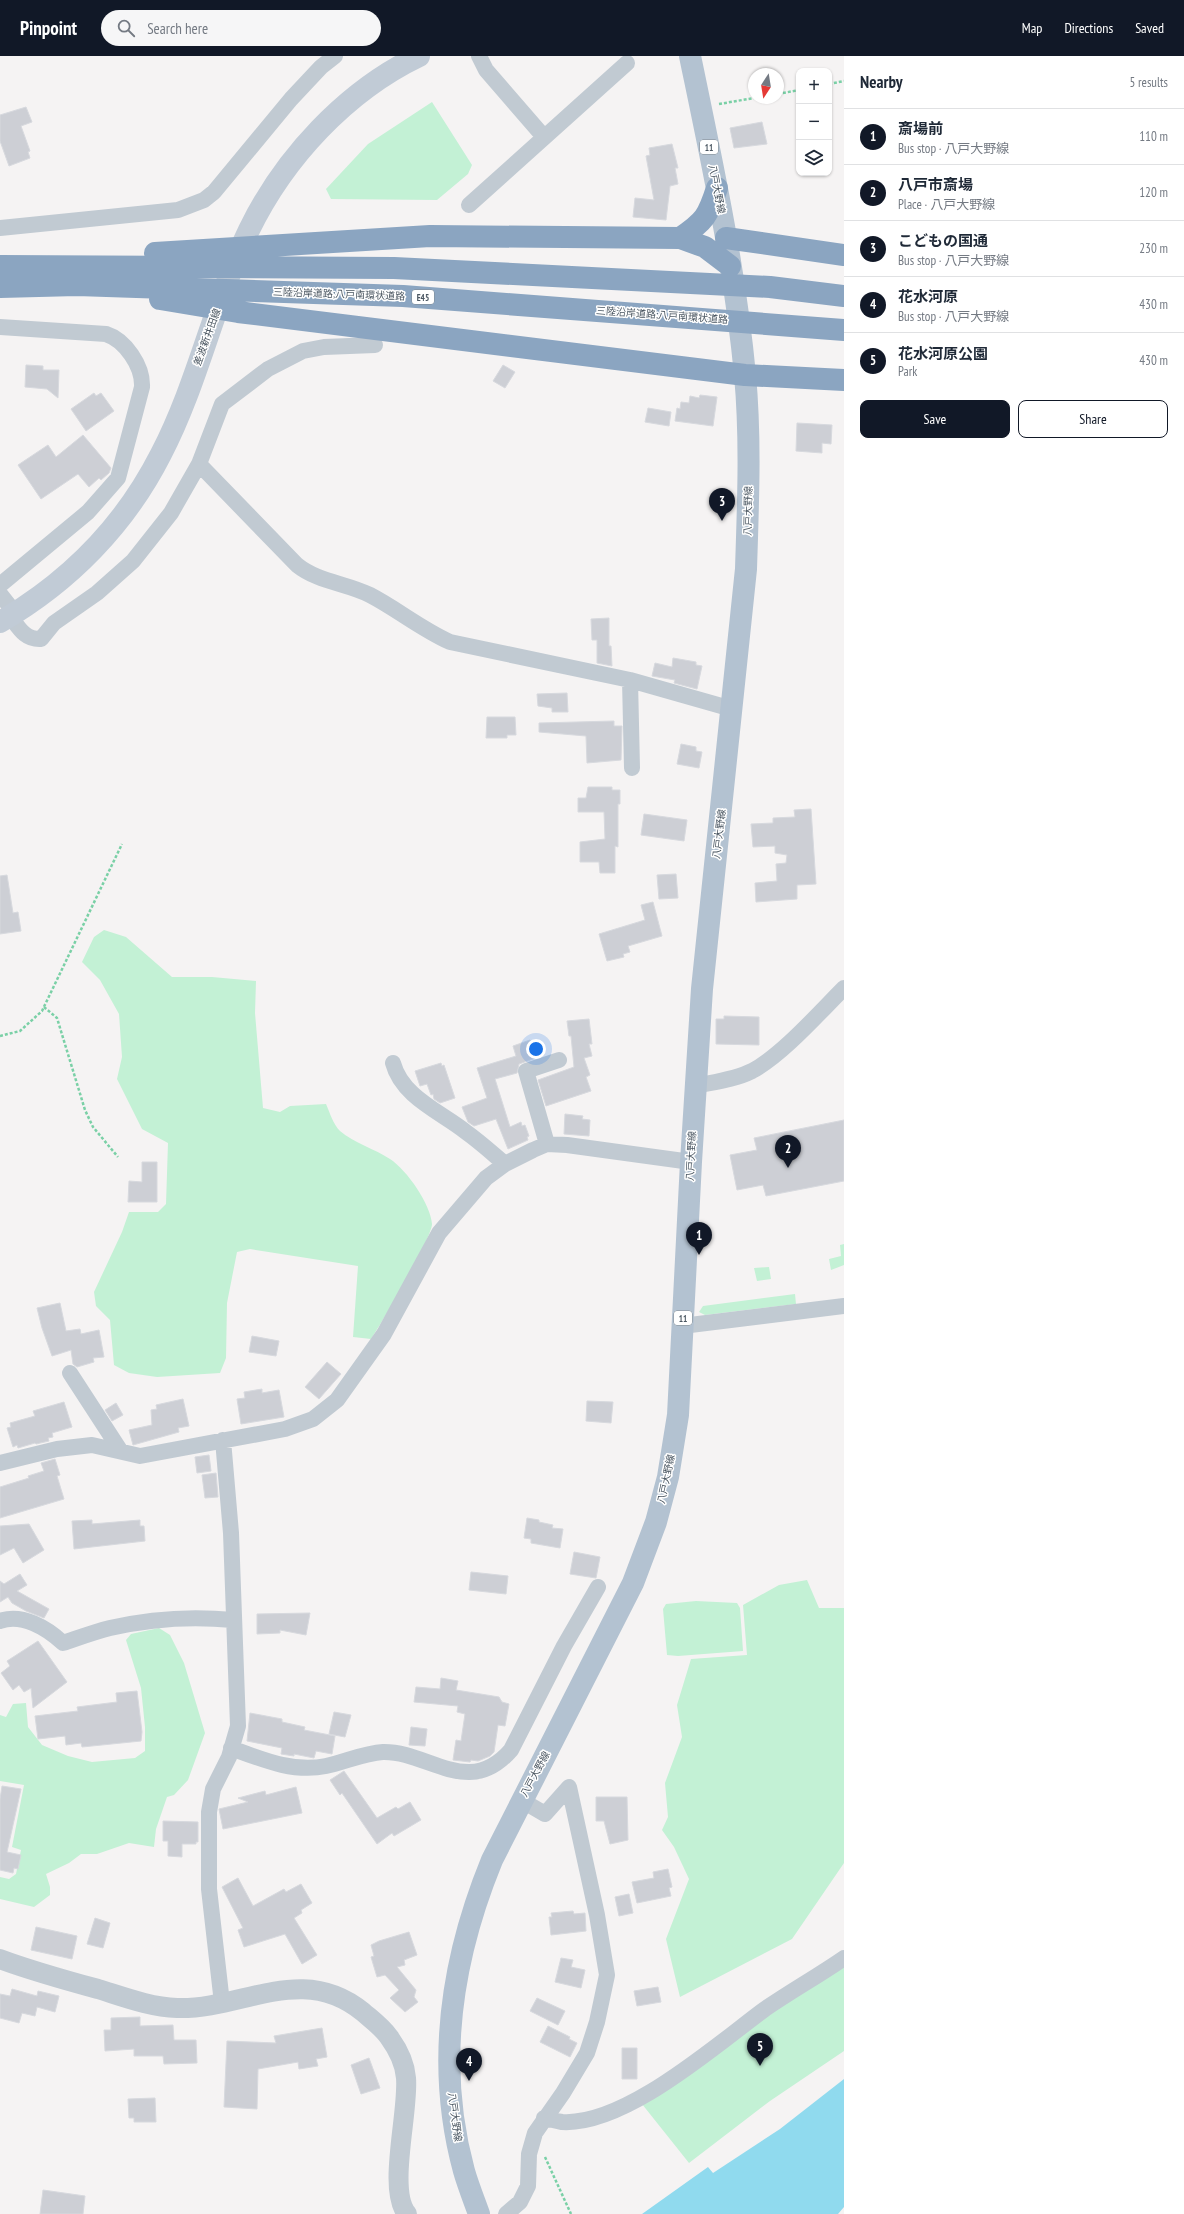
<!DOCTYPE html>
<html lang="en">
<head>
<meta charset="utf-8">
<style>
	:root { --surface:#fff; --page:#f6f6f7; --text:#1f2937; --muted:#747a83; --line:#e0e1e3; --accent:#111827 }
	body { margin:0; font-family:"PT Sans Narrow","Noto Sans JP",sans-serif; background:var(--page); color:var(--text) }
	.controls { position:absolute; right:12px; top:12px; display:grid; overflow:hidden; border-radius:8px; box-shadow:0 1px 3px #0004 }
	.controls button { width:36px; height:36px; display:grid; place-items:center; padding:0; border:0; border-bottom:1px solid var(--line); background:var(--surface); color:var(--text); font:20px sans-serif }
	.compass { position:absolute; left:748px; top:12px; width:36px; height:36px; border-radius:50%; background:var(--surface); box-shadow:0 1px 3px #0004; rotate:192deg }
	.you { position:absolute; left:536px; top:993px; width:14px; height:14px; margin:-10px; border:3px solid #fff; border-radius:50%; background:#1a73e8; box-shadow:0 0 0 6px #1a73e833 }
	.badge { display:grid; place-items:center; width:26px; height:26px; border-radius:50%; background:var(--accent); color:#fff; font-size:13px; font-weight:700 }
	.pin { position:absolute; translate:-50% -33px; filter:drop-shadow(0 1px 2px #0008) }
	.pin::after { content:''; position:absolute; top:21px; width:14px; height:12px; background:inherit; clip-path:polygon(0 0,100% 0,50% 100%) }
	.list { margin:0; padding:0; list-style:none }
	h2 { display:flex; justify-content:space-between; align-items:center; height:52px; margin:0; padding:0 16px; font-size:17px }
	h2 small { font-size:13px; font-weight:400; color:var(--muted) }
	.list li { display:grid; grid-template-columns:26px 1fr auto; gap:12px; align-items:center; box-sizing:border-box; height:56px; padding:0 16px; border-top:1px solid var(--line) }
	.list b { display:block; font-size:15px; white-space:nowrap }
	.list p { margin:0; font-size:13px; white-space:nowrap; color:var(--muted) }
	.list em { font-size:13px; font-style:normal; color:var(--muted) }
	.actions { display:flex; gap:8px; padding:12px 16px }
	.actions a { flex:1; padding:9px 0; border:1px solid var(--accent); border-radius:8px; text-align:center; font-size:14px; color:var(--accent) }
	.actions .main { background:var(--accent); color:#fff }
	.icon { flex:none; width:22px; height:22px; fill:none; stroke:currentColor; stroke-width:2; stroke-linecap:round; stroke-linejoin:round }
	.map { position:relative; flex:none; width:844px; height:2158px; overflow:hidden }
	header { display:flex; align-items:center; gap:24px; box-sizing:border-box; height:56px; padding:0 20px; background:var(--accent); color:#fff }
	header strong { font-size:19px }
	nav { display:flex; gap:22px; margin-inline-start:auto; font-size:14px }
	.search { width:280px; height:36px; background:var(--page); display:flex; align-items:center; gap:10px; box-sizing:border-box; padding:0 14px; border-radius:22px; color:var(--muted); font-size:15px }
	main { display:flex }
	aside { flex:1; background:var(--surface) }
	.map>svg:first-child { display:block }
</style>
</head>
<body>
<header>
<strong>Pinpoint</strong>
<div class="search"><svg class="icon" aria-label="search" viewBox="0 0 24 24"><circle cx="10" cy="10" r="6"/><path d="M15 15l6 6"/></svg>Search here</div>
<nav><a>Map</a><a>Directions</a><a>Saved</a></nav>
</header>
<main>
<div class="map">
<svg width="844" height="2158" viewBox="0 0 844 2158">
	<rect width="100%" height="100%" fill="#f5f3f3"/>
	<path fill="#c3f1d5" d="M432,46L472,109L468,118L437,144L331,143L326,133L368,88Z
		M104,874L126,881L172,921H212L256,925L255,957L263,1052L280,1056L290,1050L326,1048C330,1057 333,1068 340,1075C354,1087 375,1093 390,1103C407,1114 431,1149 432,1168C432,1182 381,1268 371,1283L353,1281L358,1210L250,1193L237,1196L227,1247L226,1302L220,1317L157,1321L129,1317L114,1309L110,1264L96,1250L94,1236L122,1176L129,1156H158L166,1148L168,1087L142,1073L117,1023L122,1001L119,958L100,924L82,906L94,881Z
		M844,1188V1209L831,1214L829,1203L841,1200L840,1189Z
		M769,1211L771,1223L757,1225L754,1212Z
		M795,1238L796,1248L705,1259L699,1256L703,1250Z
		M807,1524L819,1552H844V1807L792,1883L680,1941L666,1883L689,1823L674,1791L662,1774L668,1761L665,1727L682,1681L677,1649L691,1603L747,1599L743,1549L779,1529Z
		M696,1545L737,1547L740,1552L743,1595L678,1600L667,1599L663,1553L666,1548Z
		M159,1572L170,1579L184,1607L205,1677L188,1724L174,1739L167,1741L156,1773L154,1791L129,1787L97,1798H81L69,1807L46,1818L50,1831V1839L34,1851L0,1843V1821L9,1823L16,1818L21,1794L12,1791L24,1729L0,1725V1659L6,1661L13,1648L26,1647L28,1671L42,1689L68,1700L92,1706L135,1702L145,1695V1671L141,1632L126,1584L131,1578Z
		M844,1908V1995L770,2045L689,2107L642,2048L768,1958Z"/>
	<path fill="#90daee" d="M844,2023V2151L838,2158H642L708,2111L713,2117L780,2073Z"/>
	<path fill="#cdcfd5" stroke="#d7d9de" d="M26,51L32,66L21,70L30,95L28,96L30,102L9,110L0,85V59Z
		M762,66L767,88L734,92L730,72Z
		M672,88L678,112H675L678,128L670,130L666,164L633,161L635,142L654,144L646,100L650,99L649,92Z
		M26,309L43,310V314H59L58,342L47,333L25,331Z
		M503,309L515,316L505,332L493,325Z
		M94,337L96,340L101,337L114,355L86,375L71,353Z
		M700,339L717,341L713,370L675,365L677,352L680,353L681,346L689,347L690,340L699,342Z
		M648,352L671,356L669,370L645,366Z
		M797,367L832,369L831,388L822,387V397L796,395Z
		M83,379L111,412L109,417L101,424L99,422L89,431L78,418L41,443L18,409L48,389L56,401Z
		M609,562V590H611L612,610L597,607V584H592L591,563Z
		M673,602L696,606V609L702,610L697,633L674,627L675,624L652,620L655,607L672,611Z
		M567,637L568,656H552V652L538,650L537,638Z
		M487,661H515L516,679H507V682H486Z
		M614,665V670H622L621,704L587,707L586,680L539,676V667Z
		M681,688L696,691V695L702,696L699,712L677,708Z
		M588,731H612V734H620V748H618V791L615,790V817H600L599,806H580V786L605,783L604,756H578V742H586Z
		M811,753L816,828L797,829V843L756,846L755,827L777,825L776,808L786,807L787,799L775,797V790L753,791L751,768L773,767V762L795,761L794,754Z
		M644,758L687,764L684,785L641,779Z
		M676,818L678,842L659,843L657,819Z
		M7,819L13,857L18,856L21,875L0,878V820Z
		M653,846L662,880L628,890L630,896L623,898L624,901L607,905L599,878L645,864L641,849Z
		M724,960L759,961V989L716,988V963H724Z
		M589,963L592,988H589L592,1000L584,1002L590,1019L586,1021L591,1035L546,1050L538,1024L574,1011L571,980H569L567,965Z
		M530,984L536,1002L519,1008L517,1017L495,1023L510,1071L521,1066L522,1070L525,1069L529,1080L527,1081L528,1084L508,1093L496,1063L474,1070L468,1066L462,1051L487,1042L477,1012L516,1000L513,990Z
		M441,1007L442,1010L444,1009L455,1042L440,1047L434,1043L433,1038L431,1039L427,1028L420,1030L415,1015Z
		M565,1058L583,1060L582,1063L590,1064L589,1080L564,1078Z
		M844,1064V1125L766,1140L763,1129L737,1134L730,1099L757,1094L754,1082Z
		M142,1106H157V1146H128L129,1125L142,1126Z
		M60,1247L66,1275L80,1273L81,1278L99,1274L104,1301L93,1302L94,1306L77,1311L73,1308L71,1294L52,1300L42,1272L37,1252Z
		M252,1280L279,1285L276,1300L249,1296Z
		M327,1306L341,1318L319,1343L305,1331Z
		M262,1333V1337L279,1334L284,1361L241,1368L237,1343L245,1342L244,1336Z
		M183,1343L189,1370L178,1372L179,1376L133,1389L129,1374L152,1369L151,1354L157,1353L156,1349Z
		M587,1345L613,1346L611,1367L586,1365Z
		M64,1346L72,1371L52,1377L53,1381L48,1382L49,1385L36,1388L35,1387L18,1392L17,1389L13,1391L7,1372L11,1371L10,1367L35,1360L33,1355Z
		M116,1347L123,1359L112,1365L105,1354Z
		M209,1399L211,1415L197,1417L195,1401Z
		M55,1403L60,1419L57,1420L64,1443L0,1462V1431L29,1422L28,1420L44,1415L41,1407Z
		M216,1417L218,1441L205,1442L202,1419Z
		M527,1462L539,1464V1466L553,1469L552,1472L563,1473L560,1492L531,1487V1483L524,1482Z
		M92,1464V1468L140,1464V1470H144L145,1485L74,1493L72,1465Z
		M29,1468L44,1494L23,1507L14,1492L0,1499V1470Z
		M574,1496L600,1501L596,1522L570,1518Z
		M471,1516L508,1520L506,1538L469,1534Z
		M20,1518L27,1529L17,1535L49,1553L44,1562L26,1555L12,1547L8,1541L0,1546V1525L4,1528Z
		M310,1557L306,1579L280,1574V1577L257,1578V1558Z
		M38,1585L67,1626L33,1652L31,1632L24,1636L19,1629L13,1634L1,1617L10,1610L7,1605Z
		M441,1622L458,1625L456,1634L499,1641L502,1646L509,1648L505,1670L498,1669L494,1696L490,1700L478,1705L471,1704L470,1706L453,1704L456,1684L461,1685L465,1658L457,1656L458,1650L414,1646L416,1631L440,1633Z
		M137,1635L142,1676L141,1685L82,1691L81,1687L66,1689L65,1680L38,1683L35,1660L78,1655L77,1651L117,1646L116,1637Z
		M334,1656L351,1659L345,1681L329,1678Z
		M250,1657L282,1663V1666L305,1671L304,1674L335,1680L332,1698L316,1695L314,1702L294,1698V1700L281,1698L282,1692L247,1685Z
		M411,1671L427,1673L425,1690L409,1689Z
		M344,1715L377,1762L396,1751L398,1753L410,1746L421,1764L394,1780L392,1777L377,1788L342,1737L340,1739L330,1724Z
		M2,1730L21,1733L7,1796L21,1799L18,1813L14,1812L13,1817L0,1814V1743Z
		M296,1731L302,1757L223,1773L219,1753L248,1746L238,1742L265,1735L266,1739Z
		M596,1741H627L628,1784L610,1788L604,1765H596Z
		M163,1765L198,1766V1786H196V1788H182V1801L168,1800V1785H163Z
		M668,1813L672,1831L669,1832L671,1840L637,1847L632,1826L654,1822L653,1816Z
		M238,1822L253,1850L284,1833L286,1836L301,1828L312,1847L301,1854L302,1857L294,1862L317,1899L302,1908L285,1878L244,1891L238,1874L243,1872L222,1831Z
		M629,1838L633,1857L619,1860L615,1841Z
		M573,1855L574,1858L585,1857L586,1875L551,1879L549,1861H552L551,1857Z
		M95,1862L110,1867L103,1892L87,1888Z
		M36,1871L77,1880L72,1903L31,1894Z
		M409,1876L417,1899L404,1904L405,1909L397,1911L416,1934L414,1941L418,1946L405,1956L390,1942L399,1934L385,1919L377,1921L371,1901L374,1900L371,1889L379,1885Z
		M561,1902L573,1904L571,1911L585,1914L581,1932L555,1926Z
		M658,1931L661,1946L637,1950L634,1935Z
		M12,1933L37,1940L38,1935L59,1940L55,1956L37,1951L35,1960L22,1957L19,1967L0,1962V1938L10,1940Z
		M537,1942L565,1955L558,1969L530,1955Z
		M140,1961V1970L173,1969L174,1984H196L197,2007L164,2008L163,2000H134V1993L105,1995L104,1974H111V1962Z
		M548,1970L570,1981L569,1983L577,1987L570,2001L540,1986Z
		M322,1972L327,2001L316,2003L318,2010L299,2013L298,2006L258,2013L257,2053L224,2051L227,1985L276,1987L274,1980Z
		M622,1992H637V2023H622Z
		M369,2002L380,2032L361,2038L351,2009Z
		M155,2042L156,2066H134V2062H129L128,2043Z
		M43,2134L85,2140L83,2158H40Z"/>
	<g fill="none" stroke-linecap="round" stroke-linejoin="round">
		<path stroke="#7ad0a6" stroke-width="2.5" stroke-dasharray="3 2" stroke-linecap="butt" d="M829,28L844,25
			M778,38L799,34
			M719,48L754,42
			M44,951L57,962L85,1054L93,1071L118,1101
			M0,980L20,975L42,955L122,788
			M545,2101L571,2158"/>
		<path stroke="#c1cad2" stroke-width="16" d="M479,0L486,14L544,81
			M469,149L627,7
			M0,172L178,154L204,144L214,136L291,43L321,11L335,0
			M0,271L106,278C125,284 143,310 142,331L118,422L88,456L0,529
			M199,408L222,348L268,313L303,295L324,291L375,289
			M0,538L15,557
			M10,560C19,572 25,584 41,583L54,567L97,537L133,505L171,457L199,408L297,509C318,526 346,527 370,539C397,553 421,573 450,586L630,624L732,653
			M630,624L632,712
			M393,1007C402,1041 441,1056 466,1076C480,1086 492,1097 505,1108
			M695,1030C714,1026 734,1024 752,1015C782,999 819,957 844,932
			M547,1088L526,1015L559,1004
			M682,1270L844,1250
			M70,1317L120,1394
			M0,1407L57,1393L92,1389L140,1400L285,1373L313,1363L337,1344L384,1278L439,1177L486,1122L505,1108L533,1094L547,1088L567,1089L691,1106
			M0,1565C22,1557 47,1572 63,1587C78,1582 94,1576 110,1572C149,1563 193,1560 233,1564
			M231,1692C261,1703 293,1717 326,1710C345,1706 364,1697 383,1696C428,1695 469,1743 511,1694L564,1590L598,1531
			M222,1947L209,1833V1756L213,1733L229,1701L238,1670L231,1477L223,1384
			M544,2062C550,2063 556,2065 562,2066C625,2070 716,1989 765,1953C791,1935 818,1920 844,1902
			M506,2158L520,2146L528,2130L529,2098L535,2077L563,2037L587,1997L597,1966L607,1919L597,1859L569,1731L545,1758L521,1744"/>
		<path stroke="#c1cad2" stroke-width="20" d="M0,1903C32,1915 65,1924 98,1933C124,1941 150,1951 177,1952C243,1954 302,1906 363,1956C371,1963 382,1971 389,1981C397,1992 405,2008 406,2022C409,2056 387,2134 407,2158"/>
		<path stroke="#c1cbd6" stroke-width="22" d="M0,566C69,526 125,469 161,398C198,327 214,246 249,174C284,102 346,35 419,0"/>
		<path stroke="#b3c2d1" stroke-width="22" d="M479,2158C474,2144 468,2129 464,2115C435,2009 451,1904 492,1804L633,1527L656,1466L668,1421L678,1359L691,1106L702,933L746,513C748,449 751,384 745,319C735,212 712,106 690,0"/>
		<path stroke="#8ba5c1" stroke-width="22" d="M680,182C705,165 708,160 717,132
			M726,182L844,199
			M155,197L430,180L680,182L705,191L730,210
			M0,210L394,212L770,231L844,240
			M0,231L77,229L403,240L844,274
			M160,243L238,256L745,319L844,324"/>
	</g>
	<g text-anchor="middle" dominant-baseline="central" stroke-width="3" stroke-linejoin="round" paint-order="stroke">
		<g fill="#fff" stroke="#808990" stroke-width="1">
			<rect x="700" y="84" width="18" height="14" rx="3"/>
			<rect x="412" y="234" width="22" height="14" rx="3"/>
			<rect x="674" y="1255" width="18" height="14" rx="3"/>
		</g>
		<g font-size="9" font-weight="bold" fill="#4a5661">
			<text x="709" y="91">11</text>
			<text x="423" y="241">E45</text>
			<text x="683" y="1262">11</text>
		</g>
		<g font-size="10" fill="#4a5661" stroke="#fff">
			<text transform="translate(717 133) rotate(79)">八戸大野線</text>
			<text transform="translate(339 238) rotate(2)">三陸沿岸道路;八戸南環状道路</text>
			<text transform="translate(662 259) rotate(4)">三陸沿岸道路;八戸南環状道路</text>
			<text transform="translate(207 281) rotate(-70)">差波新井田線</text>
			<text transform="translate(748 455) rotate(-89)">八戸大野線</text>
			<text transform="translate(719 778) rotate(-83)">八戸大野線</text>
			<text transform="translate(691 1100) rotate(-87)">八戸大野線</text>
			<text transform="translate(666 1423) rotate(-78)">八戸大野線</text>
			<text transform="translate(535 1718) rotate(-62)">八戸大野線</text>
			<text transform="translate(455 2061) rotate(82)">八戸大野線</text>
		</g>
	</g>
</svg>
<div class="controls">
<button>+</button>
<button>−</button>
<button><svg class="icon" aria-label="layers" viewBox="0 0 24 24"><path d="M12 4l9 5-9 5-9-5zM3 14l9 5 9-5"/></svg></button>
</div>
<svg class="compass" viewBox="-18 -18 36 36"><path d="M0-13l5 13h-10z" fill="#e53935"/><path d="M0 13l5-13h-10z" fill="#747a83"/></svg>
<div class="you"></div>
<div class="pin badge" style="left:699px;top:1199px">1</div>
<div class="pin badge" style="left:788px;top:1112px">2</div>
<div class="pin badge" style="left:722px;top:465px">3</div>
<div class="pin badge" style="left:469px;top:2025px">4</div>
<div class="pin badge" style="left:760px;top:2010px">5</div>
</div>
<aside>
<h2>Nearby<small>5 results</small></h2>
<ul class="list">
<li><span class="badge">1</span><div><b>斎場前</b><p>Bus stop · 八戸大野線</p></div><em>110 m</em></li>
<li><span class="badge">2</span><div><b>八戸市斎場</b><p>Place · 八戸大野線</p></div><em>120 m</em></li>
<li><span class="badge">3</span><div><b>こどもの国通</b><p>Bus stop · 八戸大野線</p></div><em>230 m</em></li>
<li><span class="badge">4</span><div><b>花水河原</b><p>Bus stop · 八戸大野線</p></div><em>430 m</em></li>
<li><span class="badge">5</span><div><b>花水河原公園</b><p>Park</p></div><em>430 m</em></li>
</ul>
<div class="actions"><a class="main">Save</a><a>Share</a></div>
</aside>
</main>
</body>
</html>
